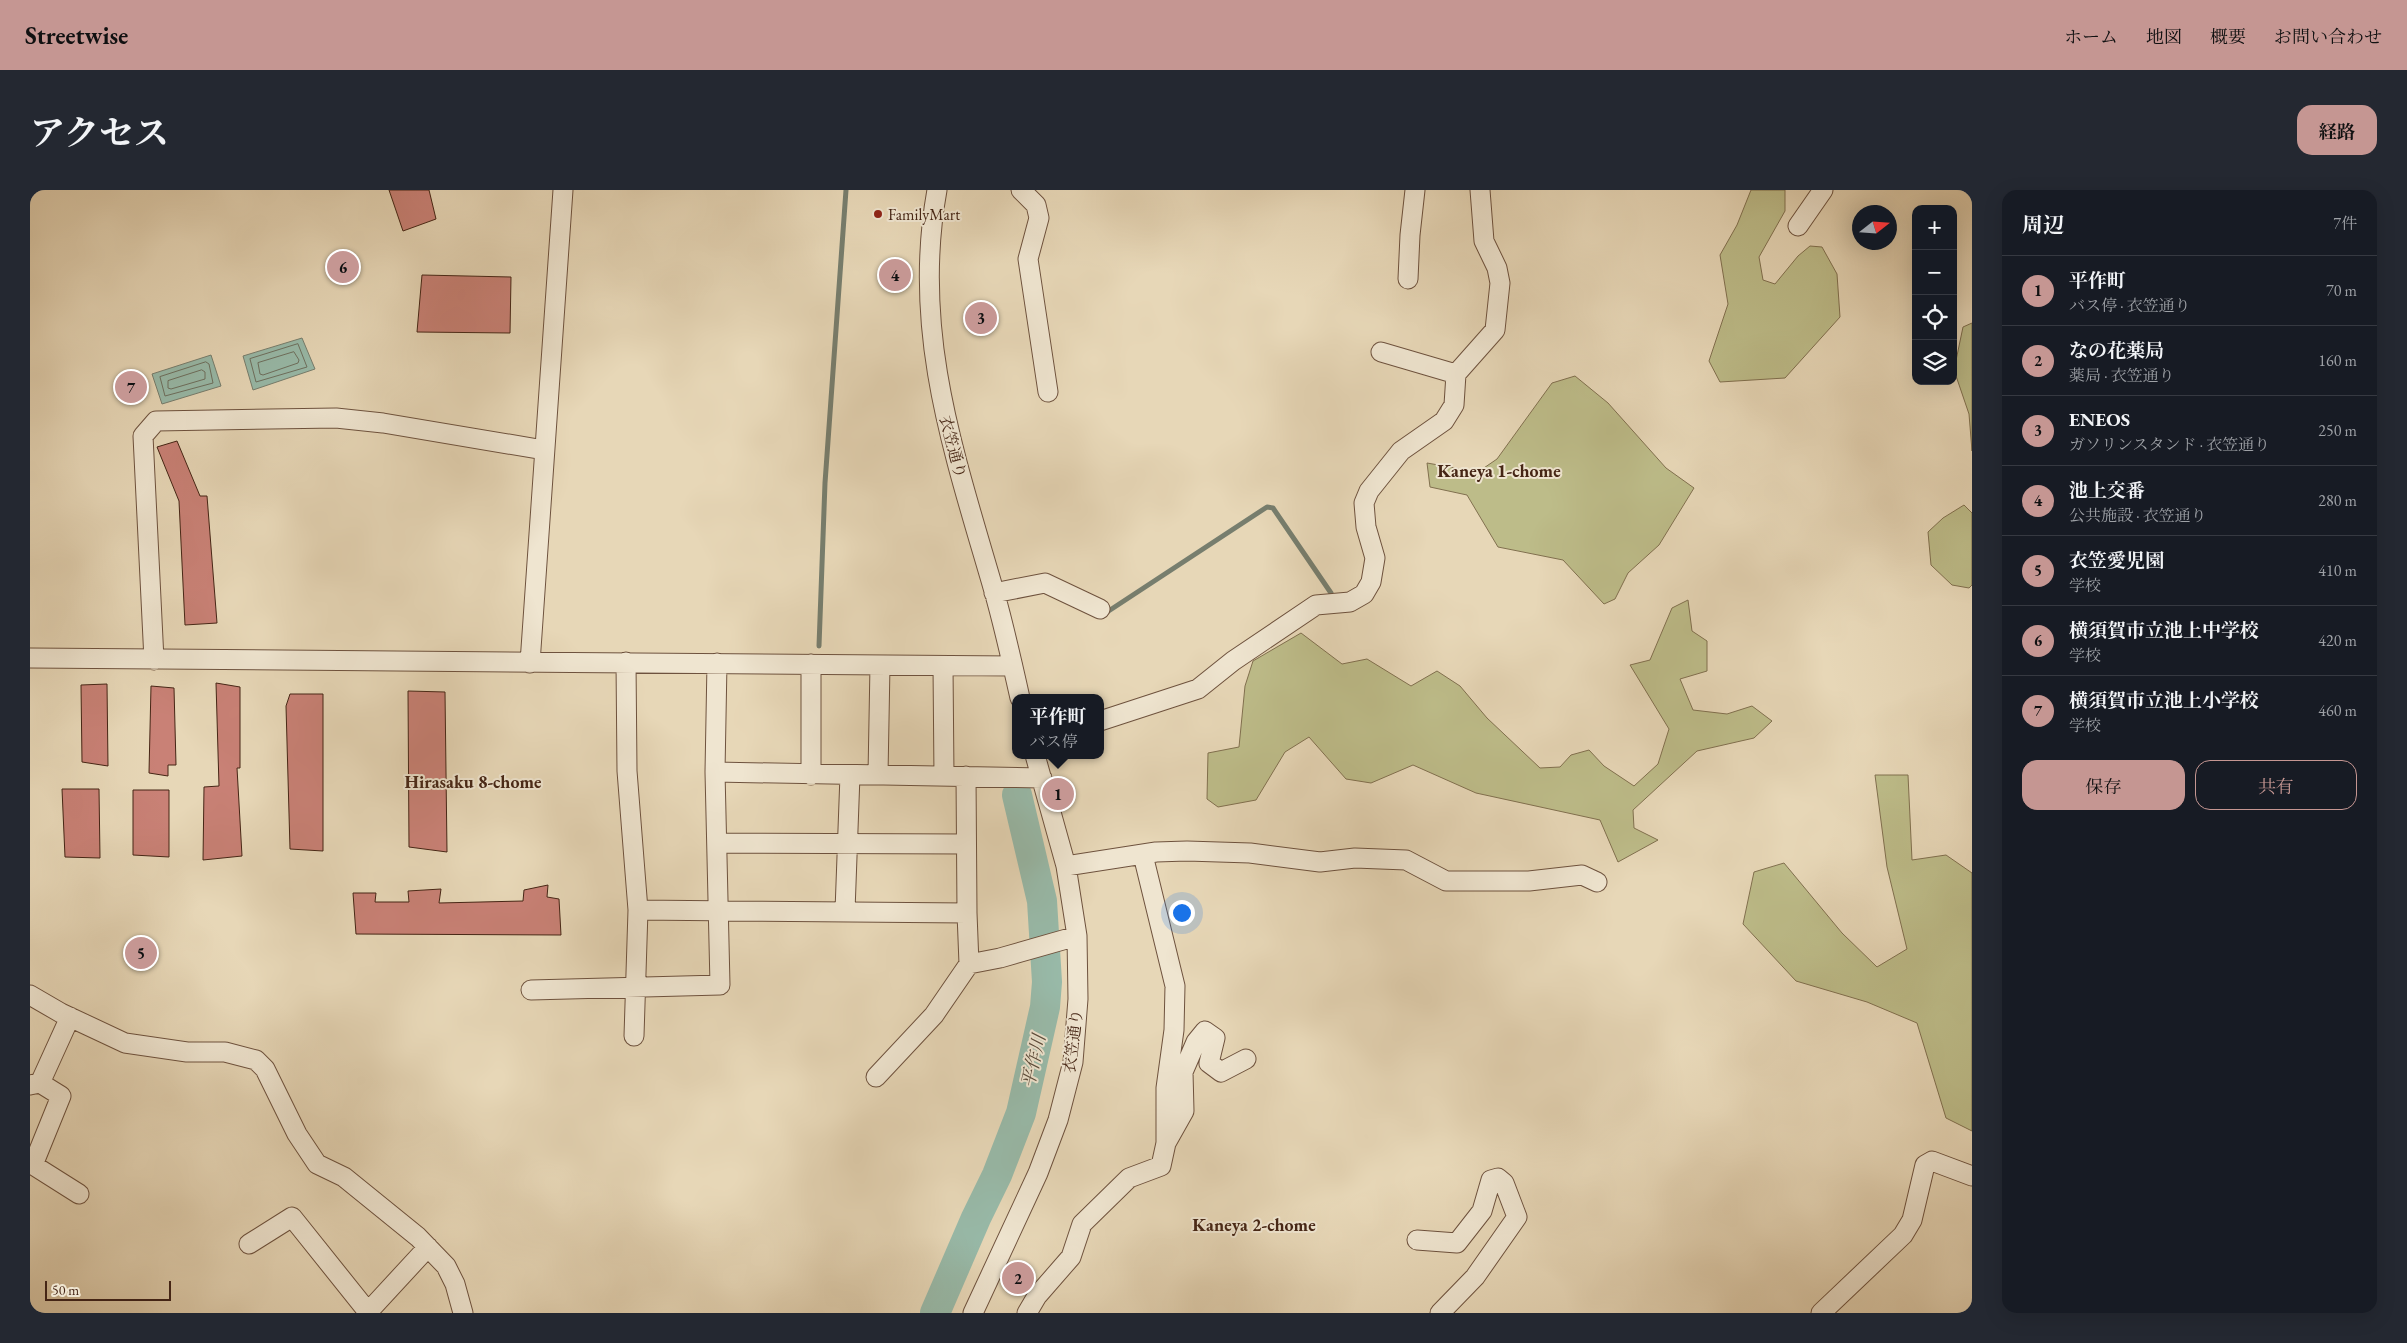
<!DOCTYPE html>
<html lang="ja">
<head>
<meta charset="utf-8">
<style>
	:root { --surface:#171b24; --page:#242831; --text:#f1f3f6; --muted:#9ea1a6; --line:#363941; --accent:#c59692 }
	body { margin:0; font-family:"EB Garamond","Noto Serif JP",serif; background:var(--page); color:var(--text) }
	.controls { position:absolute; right:15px; top:15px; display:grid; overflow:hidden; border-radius:10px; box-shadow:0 5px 20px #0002 }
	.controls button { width:45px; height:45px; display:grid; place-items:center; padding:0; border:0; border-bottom:1px solid var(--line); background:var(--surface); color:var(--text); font:25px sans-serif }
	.compass { position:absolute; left:1822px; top:15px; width:45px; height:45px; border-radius:50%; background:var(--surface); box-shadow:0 5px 20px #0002; rotate:73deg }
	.scale { position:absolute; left:15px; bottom:12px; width:126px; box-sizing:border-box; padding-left:5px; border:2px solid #452515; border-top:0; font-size:14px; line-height:18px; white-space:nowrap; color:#452515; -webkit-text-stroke:4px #efe5d0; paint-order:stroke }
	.you { position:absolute; left:1151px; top:722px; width:18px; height:18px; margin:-12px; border:4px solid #fff; border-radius:50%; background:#1a73e8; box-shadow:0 0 0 8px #1a73e833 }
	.badge { display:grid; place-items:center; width:32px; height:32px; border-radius:50%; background:var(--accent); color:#111; font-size:16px; font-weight:700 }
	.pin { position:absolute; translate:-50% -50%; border:2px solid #fff; box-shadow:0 1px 5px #0006 }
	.popup { position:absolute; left:982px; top:504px; width:92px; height:65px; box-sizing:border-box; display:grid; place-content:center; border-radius:10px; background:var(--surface); filter:drop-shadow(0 1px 4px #0005); font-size:16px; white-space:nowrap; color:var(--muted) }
	.popup b { font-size:19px; color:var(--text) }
	.popup::after { content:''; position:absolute; left:50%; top:100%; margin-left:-10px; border:10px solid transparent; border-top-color:var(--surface) }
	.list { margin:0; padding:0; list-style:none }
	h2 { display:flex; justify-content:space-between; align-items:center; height:65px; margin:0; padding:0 20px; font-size:21px }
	h2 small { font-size:16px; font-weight:400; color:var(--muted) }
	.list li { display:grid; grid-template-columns:32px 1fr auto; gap:15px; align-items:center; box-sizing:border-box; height:70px; padding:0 20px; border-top:1px solid var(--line) }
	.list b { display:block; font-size:19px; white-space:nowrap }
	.list p { margin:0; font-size:16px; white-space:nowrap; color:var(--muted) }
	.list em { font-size:16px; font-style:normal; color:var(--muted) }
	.actions { display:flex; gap:10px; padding:15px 20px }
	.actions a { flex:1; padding:11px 0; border:1px solid var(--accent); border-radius:15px; text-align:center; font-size:18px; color:var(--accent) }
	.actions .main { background:var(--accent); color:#111 }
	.icon { flex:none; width:28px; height:28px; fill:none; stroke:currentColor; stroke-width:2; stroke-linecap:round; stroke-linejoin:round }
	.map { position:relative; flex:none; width:1942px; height:1123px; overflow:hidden; border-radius:15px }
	header { display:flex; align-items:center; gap:30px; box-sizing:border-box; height:70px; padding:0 25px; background:var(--accent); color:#111 }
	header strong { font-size:24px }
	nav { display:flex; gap:28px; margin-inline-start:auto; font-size:18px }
	.intro { display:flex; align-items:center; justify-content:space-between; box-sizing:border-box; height:120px; padding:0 30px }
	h1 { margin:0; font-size:35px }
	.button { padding:12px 22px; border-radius:15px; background:var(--accent); color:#111; font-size:18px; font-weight:700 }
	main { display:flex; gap:30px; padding:0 30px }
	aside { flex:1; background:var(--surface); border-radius:15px; box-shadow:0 5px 20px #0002 }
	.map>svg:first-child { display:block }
</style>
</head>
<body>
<header>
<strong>Streetwise</strong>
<nav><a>ホーム</a><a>地図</a><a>概要</a><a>お問い合わせ</a></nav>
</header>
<div class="intro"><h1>アクセス</h1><a class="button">経路</a></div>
<main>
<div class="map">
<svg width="1942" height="1123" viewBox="0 0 1942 1123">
	<rect width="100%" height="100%" fill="#e7d7b7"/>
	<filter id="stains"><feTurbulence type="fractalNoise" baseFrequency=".004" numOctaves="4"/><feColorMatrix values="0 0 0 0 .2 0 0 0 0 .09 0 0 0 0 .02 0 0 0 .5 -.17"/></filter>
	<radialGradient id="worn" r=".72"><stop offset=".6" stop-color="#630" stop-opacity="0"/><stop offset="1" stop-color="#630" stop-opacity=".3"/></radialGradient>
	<path fill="#bdbc89" stroke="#81704f" d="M1721,0H1755V21L1729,67L1733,90L1745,94L1768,66L1780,56L1792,57L1807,84L1810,127L1755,188L1690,192L1679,171L1698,114L1690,65L1707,35Z
		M1942,133V261L1939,224L1924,180L1933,137Z
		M1545,186L1578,213L1636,278L1664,298L1629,355L1598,383L1585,409L1574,414L1533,370L1468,357L1437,305L1400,297L1397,273L1448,282L1467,269L1522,193Z
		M1934,315L1942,323V395L1939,398L1922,395L1901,375L1898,342L1913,328Z
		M1658,410L1662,441L1677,451V481L1650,489L1663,520L1697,524L1722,516L1742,531L1724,548L1667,561L1603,620L1604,638L1628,650L1588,672L1570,630L1446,603L1383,575L1341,593L1316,589L1279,547L1255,562L1226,610L1188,617L1177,609L1178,563L1209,557L1215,496L1223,471L1271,443L1312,474L1337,469L1381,496L1407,481L1430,496L1457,528L1510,578L1530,577L1541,565L1559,560L1574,576L1604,596L1628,574L1639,539L1600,475L1620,470L1642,418Z
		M1845,585H1878L1882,670L1916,665L1942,683V941L1916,928L1887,833L1837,812L1766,791L1713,734L1724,682L1754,673L1812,743L1847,777L1877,759L1857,677Z"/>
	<path fill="#98baa9" stroke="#777e6e" d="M272,148L285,179L223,200L213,166Z
		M181,165L191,196L132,214L122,184Z"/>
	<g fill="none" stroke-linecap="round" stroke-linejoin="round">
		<path stroke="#6e705f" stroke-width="1" d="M268,154L277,177L226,192L220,169Z
			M264,162L269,170L268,173L233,185L230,184L228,173Z
			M176,172L179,174L183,193L135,206L130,187Z
			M172,180L175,182V189L141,199L138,198V191Z"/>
		<path stroke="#777e6e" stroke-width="5" d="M1074,424L1237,317L1243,318L1301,403
			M789,456L795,293L816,0"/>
		<path stroke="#98baa9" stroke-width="30" d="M905,1123L946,1028L967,985L991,923L1015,817L1017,792L1012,711L987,605"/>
	</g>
	<path fill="#c98176" stroke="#452515" d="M359,0H399L406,29L373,41Z
		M392,85L481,87L480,143L387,142Z
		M147,251L170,306H177L187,433L155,435L149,311L127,257Z
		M186,493L210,497V578H207L212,666L173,670L174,597L189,596Z
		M77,494L78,576L52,572L51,495Z
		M121,496L144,498L146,575H138V586L119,583Z
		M378,501L415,502L417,662L379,657Z
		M260,504H293V661L260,659L256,516Z
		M32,599H69L70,668L35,667Z
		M103,600H139V667L103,665Z
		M518,695L517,707L529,709L531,745L326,744L323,703H346L345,712H379L378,701L411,699L409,713L493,711L494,700Z"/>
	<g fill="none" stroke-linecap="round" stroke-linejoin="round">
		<g stroke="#6e523e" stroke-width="21">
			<path id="minor" d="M907,0C881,143 925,266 964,401C974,436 982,472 990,508
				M991,0L1006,15L1009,28L998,69L1018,202
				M1768,36L1793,0
				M1378,89L1380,45L1385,0
				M1351,162L1426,184
				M964,403L1015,393L1070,419
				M0,468L983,476
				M124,470L113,246L126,231L306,228L353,233L514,260
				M596,472L597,581L608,720L604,846
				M500,473L533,0
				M913,476L914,586
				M1070,531L1168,499L1203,471L1286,415L1320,412L1334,404L1341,392L1345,368L1336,337L1334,313L1339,301L1371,261L1414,231L1424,215L1426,184L1465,140L1470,93L1467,78L1454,51L1450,0
				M685,582L1012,588
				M781,585V474
				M848,585L850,475
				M687,653L936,654
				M1113,665L1145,796L1144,840L1136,898V952
				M1036,676L1126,662L1157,661L1220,663L1290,672L1325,668L1376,670L1416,691H1499L1552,685L1567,692
				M608,720L937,723L936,586
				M815,721L820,585
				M937,723L939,774
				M501,800L690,795L685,582L687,473
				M0,805L31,823L95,853L157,862H195L226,870L235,879L267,944L287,974L314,987L388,1047L416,1076L425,1094L433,1123
				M846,887L904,825L939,774L970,768L1047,746
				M10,893L31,906L3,975L49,1004
				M0,895L10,893L40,827
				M1387,1050L1427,1053L1452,1021L1461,990L1468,988L1474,993L1487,1027L1445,1087L1410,1123
				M219,1054L262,1027L338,1122L398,1057
				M943,1123L1008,983L1028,930L1043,872L1048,809L1047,746L1036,676L1005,565
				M997,1123L1007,1106L1041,1067L1052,1034L1099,988L1131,976L1136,953L1154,921L1153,882L1166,852L1175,841L1185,848L1179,873L1191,882L1216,869
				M1791,1123L1873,1045L1882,1030L1895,975L1902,971L1942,986"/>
		</g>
		<use href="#minor" stroke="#efe5d0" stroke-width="19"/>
	</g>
	<circle fill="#8f2418" stroke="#efe5d0" stroke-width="2" cx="848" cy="24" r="5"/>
	<g text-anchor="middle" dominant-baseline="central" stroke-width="4" stroke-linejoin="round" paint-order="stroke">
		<g font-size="16" fill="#452515" stroke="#efe5d0" text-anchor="start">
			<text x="858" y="24">FamilyMart</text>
		</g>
		<g font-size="16" fill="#452515" stroke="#efe5d0">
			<text transform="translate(923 257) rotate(75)">衣笠通り</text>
			<text transform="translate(1043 851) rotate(-83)">衣笠通り</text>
		</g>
		<g font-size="18" font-weight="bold" fill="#452515" stroke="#efe5d0">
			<text x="1469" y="280">Kaneya 1-chome</text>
			<text x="443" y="591">Hirasaku 8-chome</text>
			<text x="1224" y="1034">Kaneya 2-chome</text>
		</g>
		<g font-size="18" font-style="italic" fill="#5a4a3a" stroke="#efe5d0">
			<text transform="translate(1003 871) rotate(-77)">平作川</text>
		</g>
	</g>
	<rect width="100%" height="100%" filter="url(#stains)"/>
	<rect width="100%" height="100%" fill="url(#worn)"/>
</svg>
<div class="controls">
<button>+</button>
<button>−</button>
<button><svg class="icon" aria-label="locate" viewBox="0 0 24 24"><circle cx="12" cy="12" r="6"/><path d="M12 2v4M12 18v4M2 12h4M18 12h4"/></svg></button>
<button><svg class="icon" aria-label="layers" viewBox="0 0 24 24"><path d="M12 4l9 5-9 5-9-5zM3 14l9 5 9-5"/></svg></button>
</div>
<svg class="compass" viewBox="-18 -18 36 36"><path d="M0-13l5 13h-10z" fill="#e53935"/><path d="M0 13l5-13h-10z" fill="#9ea1a6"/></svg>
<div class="scale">50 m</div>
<div class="you"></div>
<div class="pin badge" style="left:1028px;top:604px">1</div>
<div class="popup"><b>平作町</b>バス停</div>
<div class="pin badge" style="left:988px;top:1088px">2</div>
<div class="pin badge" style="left:951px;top:128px">3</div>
<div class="pin badge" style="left:865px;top:85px">4</div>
<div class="pin badge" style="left:111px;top:763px">5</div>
<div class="pin badge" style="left:313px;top:77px">6</div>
<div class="pin badge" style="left:101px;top:197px">7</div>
</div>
<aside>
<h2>周辺<small>7件</small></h2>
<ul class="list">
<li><span class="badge">1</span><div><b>平作町</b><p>バス停 · 衣笠通り</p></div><em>70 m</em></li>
<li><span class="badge">2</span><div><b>なの花薬局</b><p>薬局 · 衣笠通り</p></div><em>160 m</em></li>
<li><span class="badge">3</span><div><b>ENEOS</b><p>ガソリンスタンド · 衣笠通り</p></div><em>250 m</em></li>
<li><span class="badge">4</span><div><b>池上交番</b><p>公共施設 · 衣笠通り</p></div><em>280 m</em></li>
<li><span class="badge">5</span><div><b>衣笠愛児園</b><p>学校</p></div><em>410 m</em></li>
<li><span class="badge">6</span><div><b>横須賀市立池上中学校</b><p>学校</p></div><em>420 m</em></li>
<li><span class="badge">7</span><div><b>横須賀市立池上小学校</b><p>学校</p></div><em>460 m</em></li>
</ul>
<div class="actions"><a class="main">保存</a><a>共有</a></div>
</aside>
</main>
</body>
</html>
